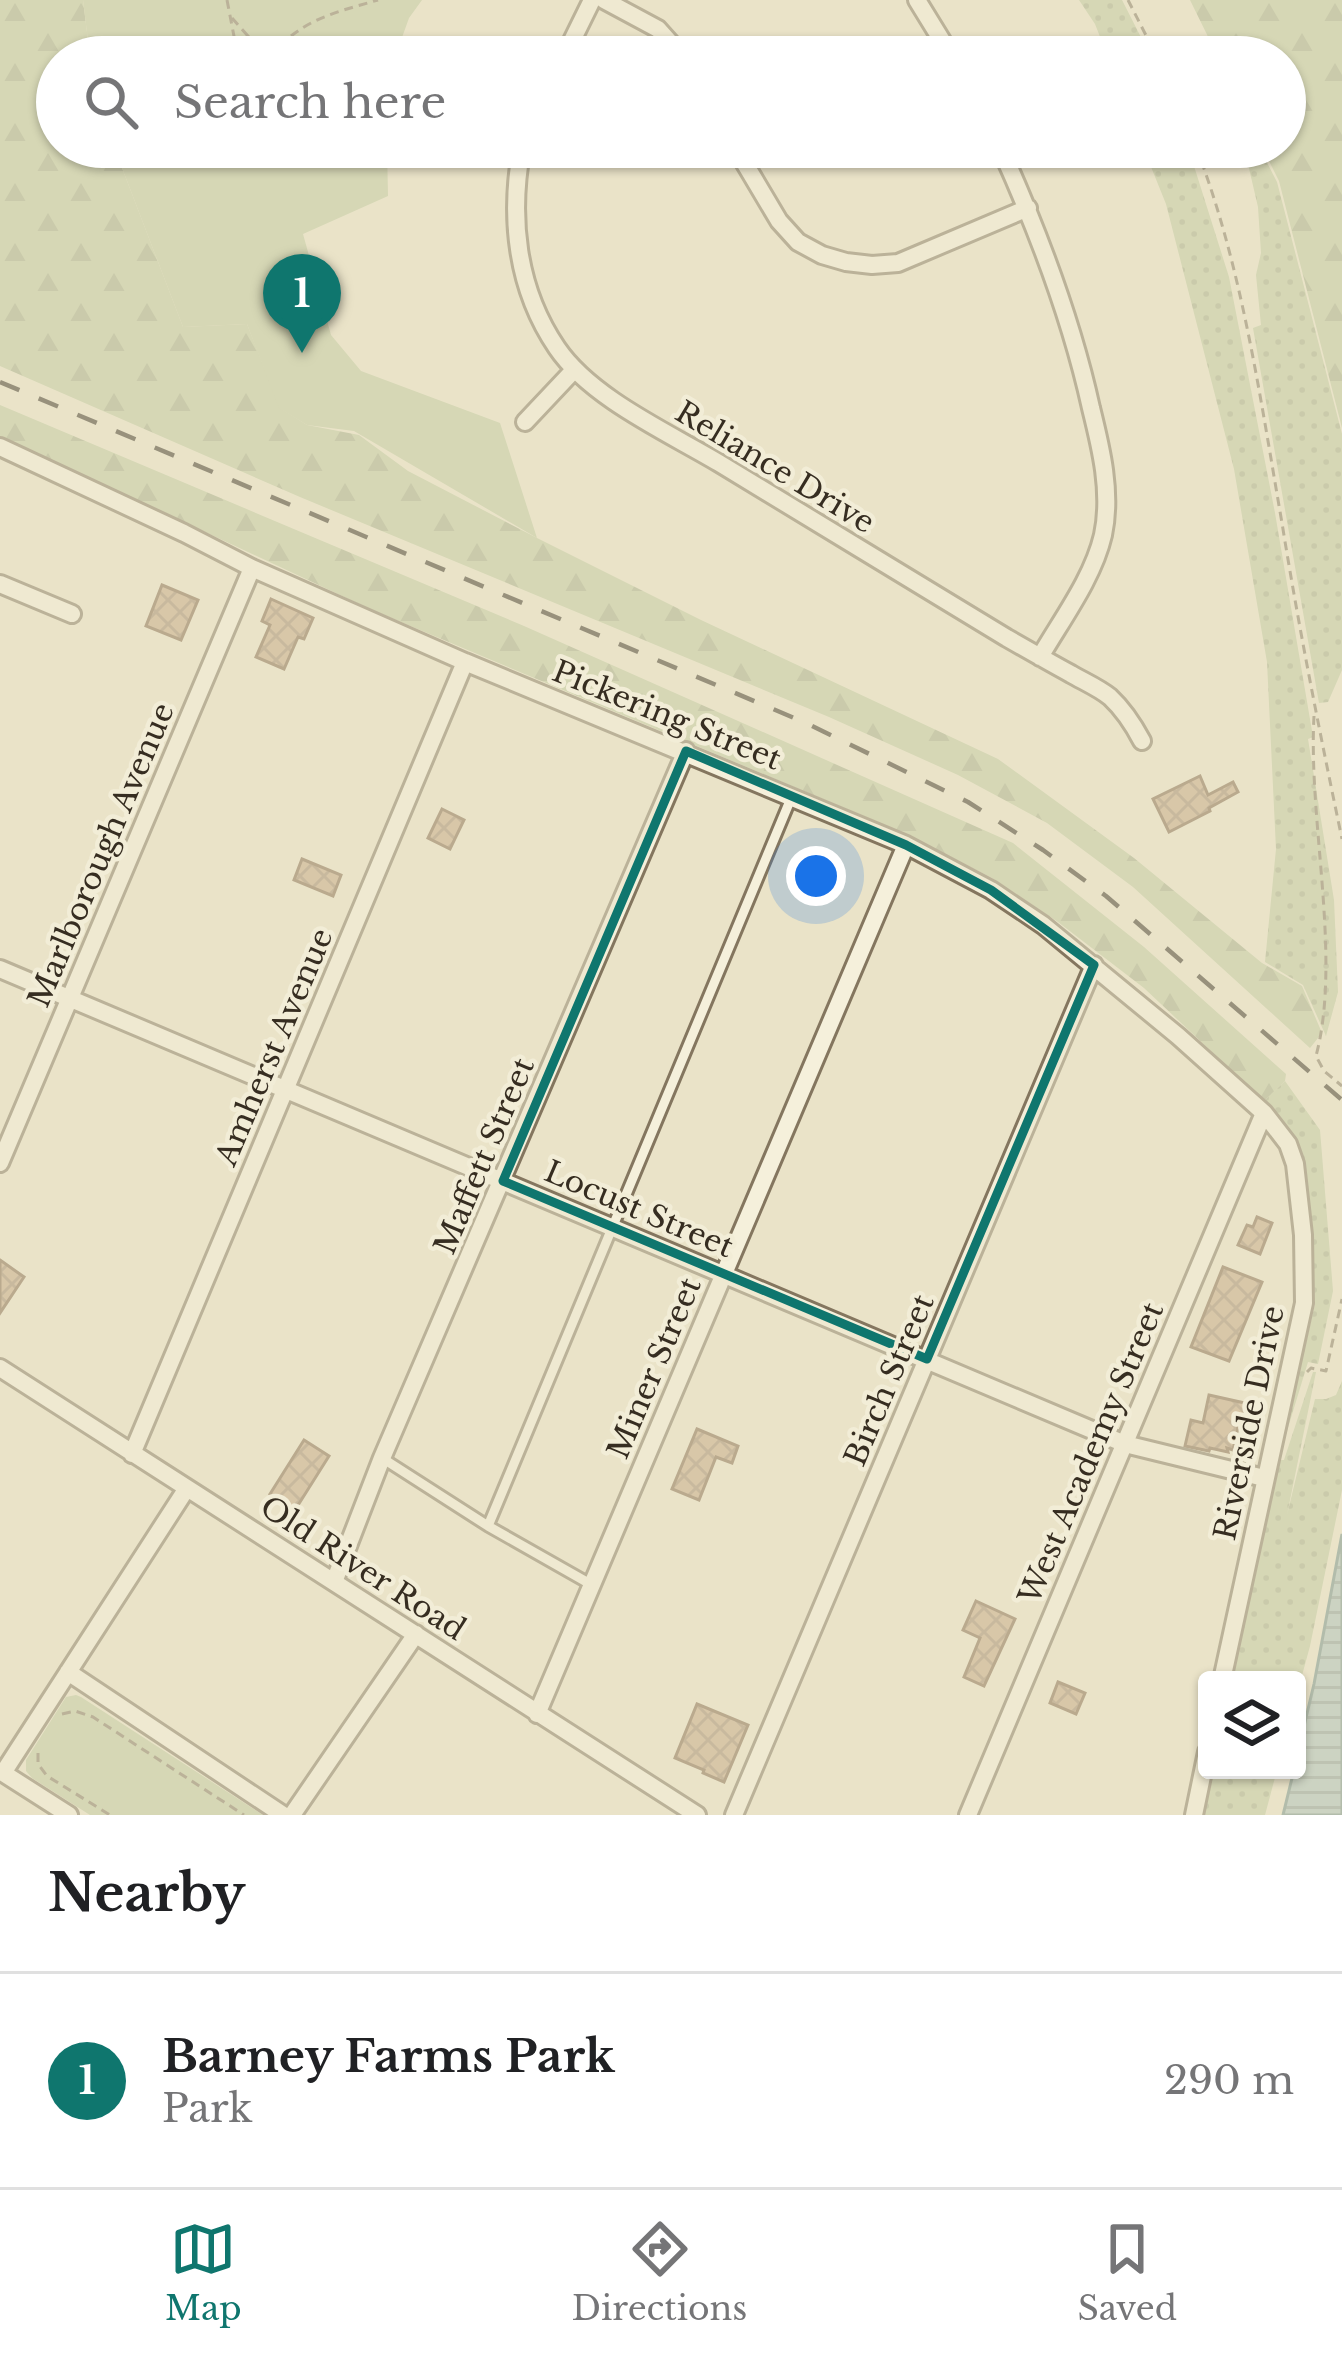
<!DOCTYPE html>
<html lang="en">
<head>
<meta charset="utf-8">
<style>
	:root { --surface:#fff; --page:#f6f6f6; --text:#202124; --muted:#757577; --line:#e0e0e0; --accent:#0f766e }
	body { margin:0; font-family:"Libre Baskerville",serif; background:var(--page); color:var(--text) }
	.controls { position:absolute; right:36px; bottom:36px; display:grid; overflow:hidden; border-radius:12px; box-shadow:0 3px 9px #0004 }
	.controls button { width:108px; height:108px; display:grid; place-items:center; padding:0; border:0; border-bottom:3px solid var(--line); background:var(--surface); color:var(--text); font:60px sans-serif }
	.you { position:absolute; left:816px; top:876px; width:42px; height:42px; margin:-30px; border:9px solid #fff; border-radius:50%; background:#1a73e8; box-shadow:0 0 0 18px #1a73e833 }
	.badge { display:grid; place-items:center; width:78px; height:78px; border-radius:50%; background:var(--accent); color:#fff; font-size:39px; font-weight:700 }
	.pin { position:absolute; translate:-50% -99px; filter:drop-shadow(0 3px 6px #0008) }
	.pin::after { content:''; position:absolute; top:63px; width:42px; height:36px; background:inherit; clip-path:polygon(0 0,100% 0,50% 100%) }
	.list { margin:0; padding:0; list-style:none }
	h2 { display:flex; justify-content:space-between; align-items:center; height:156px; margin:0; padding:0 48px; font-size:51px }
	h2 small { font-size:39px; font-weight:400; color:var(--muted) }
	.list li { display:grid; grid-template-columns:78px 1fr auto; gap:36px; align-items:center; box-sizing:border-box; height:216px; padding:0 48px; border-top:3px solid var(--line) }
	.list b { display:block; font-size:45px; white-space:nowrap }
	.list p { margin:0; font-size:39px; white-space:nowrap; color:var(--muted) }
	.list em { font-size:39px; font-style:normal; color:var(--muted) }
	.icon { flex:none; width:66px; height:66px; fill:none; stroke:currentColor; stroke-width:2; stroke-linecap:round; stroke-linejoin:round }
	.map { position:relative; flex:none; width:1342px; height:1815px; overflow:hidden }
	.search { position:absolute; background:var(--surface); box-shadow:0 3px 9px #0004; left:36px; right:36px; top:36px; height:132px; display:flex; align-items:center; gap:30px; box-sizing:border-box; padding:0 42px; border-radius:66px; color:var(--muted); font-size:45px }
	.sheet { height:372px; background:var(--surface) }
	nav { display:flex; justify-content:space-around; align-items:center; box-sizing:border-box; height:168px; border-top:3px solid var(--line); background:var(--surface); font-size:33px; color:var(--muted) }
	nav a { display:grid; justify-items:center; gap:6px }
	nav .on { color:var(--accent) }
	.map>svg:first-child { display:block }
</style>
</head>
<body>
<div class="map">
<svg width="1342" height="1815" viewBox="0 0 1342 1815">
	<defs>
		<pattern id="grass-dots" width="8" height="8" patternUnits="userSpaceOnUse" patternTransform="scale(3)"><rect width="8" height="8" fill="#bec79d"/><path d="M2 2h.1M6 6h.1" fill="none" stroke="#a4ab87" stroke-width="1.8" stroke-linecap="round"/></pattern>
		<pattern id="forest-firs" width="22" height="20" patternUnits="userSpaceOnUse" patternTransform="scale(3)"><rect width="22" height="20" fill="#bec79d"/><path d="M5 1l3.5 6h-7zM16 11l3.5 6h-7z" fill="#a4ab87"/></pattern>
		<pattern id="water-rules" width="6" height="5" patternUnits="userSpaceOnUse" patternTransform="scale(3)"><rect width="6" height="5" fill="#a9beba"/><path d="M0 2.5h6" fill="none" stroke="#8a9b97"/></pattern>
		<pattern id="building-cross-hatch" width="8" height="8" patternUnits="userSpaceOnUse" patternTransform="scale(3)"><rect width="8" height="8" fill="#c4a482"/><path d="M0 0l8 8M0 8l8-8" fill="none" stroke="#a0866a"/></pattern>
	</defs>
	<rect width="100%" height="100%" fill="#eae3c8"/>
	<path fill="url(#grass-dots)" d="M1079,0H1122L1151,57H1108L1095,24Z
		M1143,147H1188L1229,277L1275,513L1313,737L1308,739L1334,900L1338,992L1326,1036L1303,985L1265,962L1276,849L1267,662L1234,469L1166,204Z
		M1244,147H1259L1277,182L1342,434V670L1328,702L1319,703L1253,328L1261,325L1256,275L1261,253L1258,207Z
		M1285,1081L1320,1130L1333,1291L1318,1364L1308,1362L1280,1454L1315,1304L1311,1228L1301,1151L1288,1127L1264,1101Z
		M1313,1372H1316L1287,1515L1315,1399H1326L1336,1395L1342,1381V1490L1310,1646L1297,1694V1680H1230L1278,1460H1284Z
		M1211,1770H1277L1265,1815H1202Z"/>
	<path fill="url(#forest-firs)" d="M0,0H83L90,57H57V147H114L183,327L247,324L280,408L307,425L359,435L408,471L537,538L701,620L998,759L1134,858L1262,963L1302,986L1322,1033L1310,1048L1133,887L1047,823L958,775L829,717L300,497L0,366Z
		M1190,0H1342V428L1279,181L1262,147H1285V57H1218Z
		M0,405L524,626L1013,843L1144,947L1286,1074L1285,1081L1264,1101L1144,988L1058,922L992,878L904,833L370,609L0,436Z"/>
	<path fill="#bec79d" d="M83,0H422L409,18L395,57H90Z
		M114,147H387L388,196L303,234L331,335L361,371L500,423L537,538L354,431L307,425L279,408L247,324L183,327Z
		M76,1695L81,1697L263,1815H90L32,1778L26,1771V1760L66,1697Z"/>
	<path fill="url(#water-rules)" stroke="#708c88" stroke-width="3" d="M1342,1534V1815H1283L1294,1770H1297V1756L1314,1684Z"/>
	<path fill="url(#building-cross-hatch)" stroke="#806448" stroke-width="3" d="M162,585L198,600L181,640L146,626Z
		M271,599L313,618L304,639L298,637L284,669L256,657L270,625L262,621Z
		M1200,776L1208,795L1233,782L1238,792L1209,808L1210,811L1169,832L1153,799Z
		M442,809L464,820L450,849L428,838Z
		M302,859L341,875L333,896L294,880Z
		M1257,1217L1272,1223L1260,1254L1238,1245L1247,1225L1253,1227Z
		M0,1260L24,1277L0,1313Z
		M1223,1267L1262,1282L1229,1361L1191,1347Z
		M1209,1395L1249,1404L1244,1429L1238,1427L1233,1450L1227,1448L1228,1452L1210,1448L1209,1451L1185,1446L1191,1420L1203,1423Z
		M697,1429L738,1446L732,1463L716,1457L699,1500L672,1489Z
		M304,1440L329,1456L295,1510L270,1494Z
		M976,1601L1015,1619L984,1686L964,1677L980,1638L963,1630Z
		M1058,1682L1085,1693L1076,1714L1050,1703Z
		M697,1704L748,1725L724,1782L703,1773L704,1770L675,1758Z"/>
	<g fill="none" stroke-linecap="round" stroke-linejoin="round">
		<g stroke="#84765f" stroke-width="15">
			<path id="lane" d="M382,1458L488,1526L592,1585
				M488,1526L792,796"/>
		</g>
		<g stroke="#84765f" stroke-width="22">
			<path id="street" d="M604,0L658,29L683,57
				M917,0L952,57
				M564,57L592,0
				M522,147C509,216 516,288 557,348C591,398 667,432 719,463C815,521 911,580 1007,638C1028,650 1049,662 1071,674C1083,681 1099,688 1110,697C1124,710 1133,724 1142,741
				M735,147L779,221L798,242L822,255L846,262L872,265L898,263L1028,208
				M1000,147C1038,231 1071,317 1091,408C1101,448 1112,493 1103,535C1093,578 1062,619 1040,657
				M525,422L574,370
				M0,447L184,533L252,568L465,662L906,845L991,890L1043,925L1178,1036L1264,1113L1288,1144L1295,1164L1303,1235L1304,1303L1222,1680
				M0,584L72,614
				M0,969L1125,1444L1264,1478
				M0,1163L252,568
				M0,1368L697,1815
				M132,1454L465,662
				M334,1582L382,1458L686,751
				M68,1672L283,1815
				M537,1714L906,845
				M0,1771L69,1815
				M3,1773L187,1488
				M292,1815L416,1634
				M734,1815L1094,965
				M968,1815L1264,1113
				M1194,1815L1207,1752"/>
		</g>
		<path stroke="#84765f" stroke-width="3" stroke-dasharray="9 6" stroke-linecap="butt" d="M227,0L238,57
			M1128,0L1157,57
			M232,18L248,36L253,57
			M248,36L269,57C303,19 330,14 378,0
			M1196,147C1242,266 1260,397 1282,523C1299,629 1320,734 1342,839
			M1314,716C1308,821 1342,958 1316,1056L1324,1071L1342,1086
			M1307,1372L1311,1368L1326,1371L1342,1299
			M62,1714L75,1711L93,1717L244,1815
			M38,1753V1764L47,1776L110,1815"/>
		<use href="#lane" stroke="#f5f0db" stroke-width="9"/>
		<use href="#street" stroke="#f5f0db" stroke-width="16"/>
		<path stroke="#362d21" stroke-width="4.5" stroke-dasharray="21 21" stroke-linecap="butt" d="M0,382L806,723L968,802L1043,850L1106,896L1342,1100"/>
	</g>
	<path d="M0 0H1342V1815H0ZM686,751L906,845L991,890L1094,965L927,1359L503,1181Z" fill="#eae3c8" fill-opacity=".55" fill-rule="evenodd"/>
	<path fill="none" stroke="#0f766e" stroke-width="9" stroke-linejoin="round" d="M686,751L906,845L991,890L1094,965L927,1359L503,1181Z"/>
	<g text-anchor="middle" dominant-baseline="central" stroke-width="9" stroke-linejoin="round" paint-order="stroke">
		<g font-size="30" fill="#362d21" stroke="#f2edd7">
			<text transform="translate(775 467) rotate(31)">Reliance Drive</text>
			<text transform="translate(667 715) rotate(22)">Pickering Street</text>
			<text transform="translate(101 855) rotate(-67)">Marlborough Avenue</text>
			<text transform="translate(274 1047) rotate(-67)">Amherst Avenue</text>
			<text transform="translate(484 1156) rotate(-67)">Maffett Street</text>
			<text transform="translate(639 1209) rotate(23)">Locust Street</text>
			<text transform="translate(654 1368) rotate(-67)">Miner Street</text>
			<text transform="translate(889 1380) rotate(-67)">Birch Street</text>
			<text transform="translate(1249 1423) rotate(-78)">Riverside Drive</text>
			<text transform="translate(1091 1453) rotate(-67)">West Academy Street</text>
			<text transform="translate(363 1568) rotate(33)">Old River Road</text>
		</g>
	</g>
</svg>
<div class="controls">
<button><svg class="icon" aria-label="layers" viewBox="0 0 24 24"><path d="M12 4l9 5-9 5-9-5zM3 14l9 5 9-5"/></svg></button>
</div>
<div class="you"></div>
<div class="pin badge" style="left:302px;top:353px">1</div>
<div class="search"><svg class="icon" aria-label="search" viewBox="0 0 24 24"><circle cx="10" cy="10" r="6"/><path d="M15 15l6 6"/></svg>Search here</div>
</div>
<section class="sheet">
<h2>Nearby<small></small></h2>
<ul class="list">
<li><span class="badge">1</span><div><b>Barney Farms Park</b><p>Park</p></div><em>290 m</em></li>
</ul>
</section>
<nav>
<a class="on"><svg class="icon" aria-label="map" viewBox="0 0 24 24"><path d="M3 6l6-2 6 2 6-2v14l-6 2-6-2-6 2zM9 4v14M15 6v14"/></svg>Map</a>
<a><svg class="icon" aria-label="directions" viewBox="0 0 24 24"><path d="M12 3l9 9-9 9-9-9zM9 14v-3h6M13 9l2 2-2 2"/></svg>Directions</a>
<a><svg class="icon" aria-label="saved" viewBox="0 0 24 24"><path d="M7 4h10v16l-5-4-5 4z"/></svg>Saved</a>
</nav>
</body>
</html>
